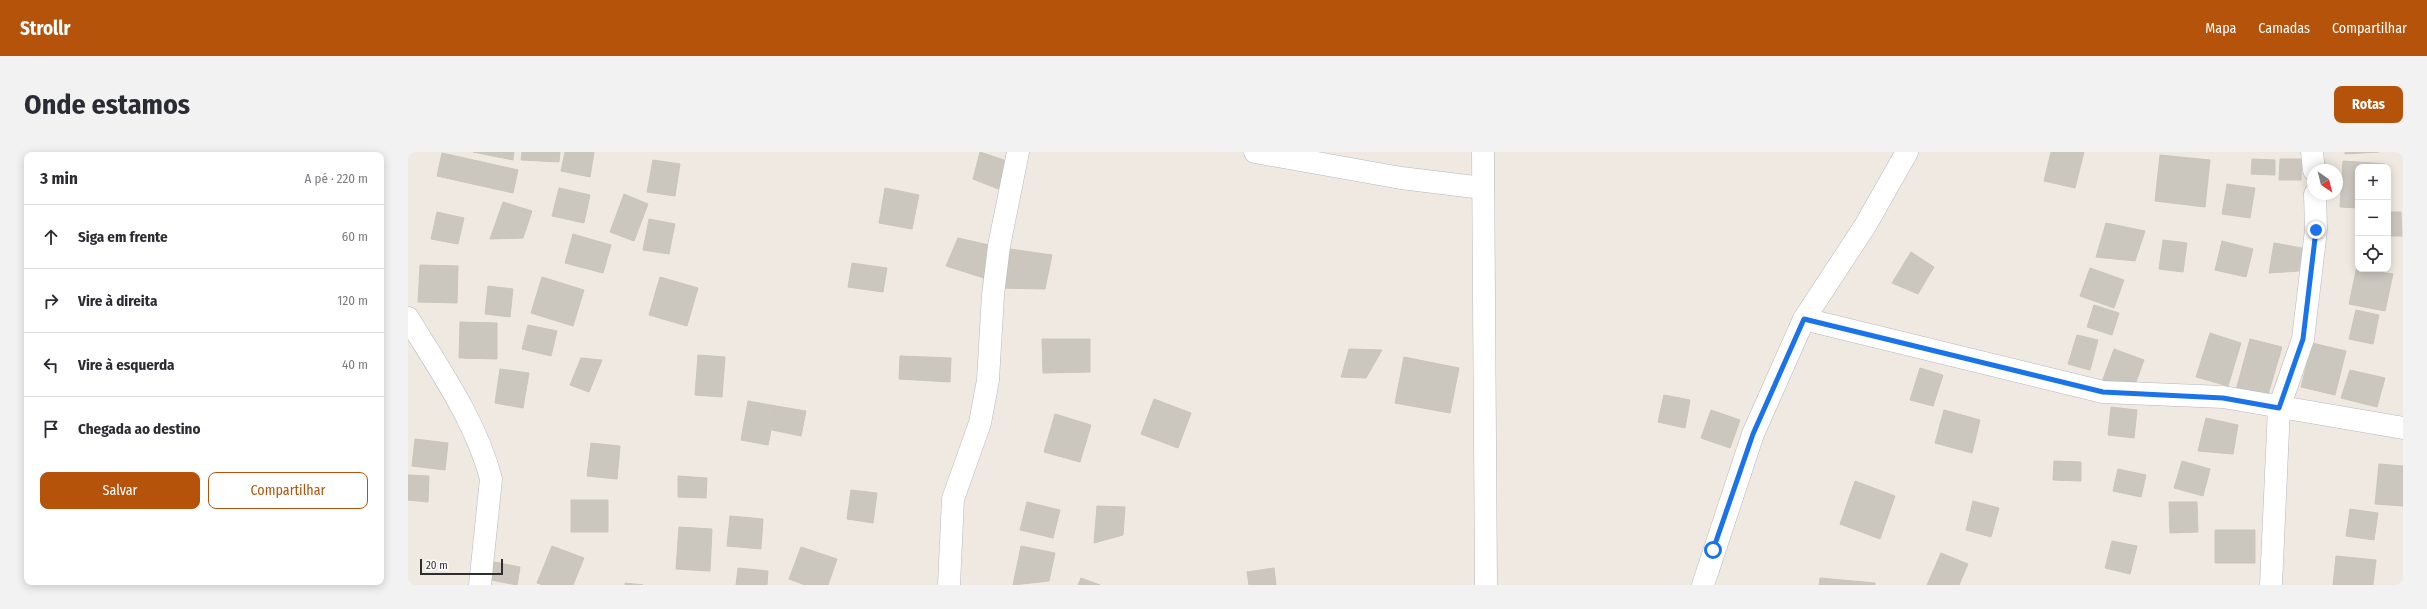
<!DOCTYPE html>
<html lang="pt">
<head>
<meta charset="utf-8">
<style>
	:root { --surface:#fff; --page:#f2f2f3; --text:#2b2b33; --muted:#7c7c81; --line:#e1e1e2; --accent:#b45309 }
	body { margin:0; font-family:"Fira Sans Condensed",sans-serif; background:var(--page); color:var(--text) }
	.controls { position:absolute; right:12px; top:12px; display:grid; overflow:hidden; border-radius:8px; box-shadow:0 2px 10px #0003 }
	.controls button { width:36px; height:36px; display:grid; place-items:center; padding:0; border:0; border-bottom:1px solid var(--line); background:var(--surface); color:var(--text); font:20px sans-serif }
	.compass { position:absolute; left:1899px; top:12px; width:36px; height:36px; border-radius:50%; background:var(--surface); box-shadow:0 2px 10px #0003; rotate:145deg }
	.scale { position:absolute; left:12px; bottom:10px; width:83px; box-sizing:border-box; padding-left:4px; border:2px solid #2e2e2e; border-top:0; font-size:11px; line-height:14px; white-space:nowrap; color:#2e2e2e; -webkit-text-stroke:3px #fff; paint-order:stroke }
	.stop { position:absolute; width:12px; height:12px; margin:-9px; border:3px solid #1a73e8; border-radius:50%; background:#fff }
	.stop.end { background:#1a73e8; border-color:#fff; box-shadow:0 1px 4px #0008 }
	.list { margin:0; padding:0; list-style:none }
	h2 { display:flex; justify-content:space-between; align-items:center; height:52px; margin:0; padding:0 16px; font-size:17px }
	h2 small { font-size:13px; font-weight:400; color:var(--muted) }
	.list li { display:grid; grid-template-columns:26px 1fr auto; gap:12px; align-items:center; box-sizing:border-box; height:64px; padding:0 16px; border-top:1px solid var(--line) }
	.list b { display:block; font-size:15px; white-space:nowrap }
	.list em { font-size:13px; font-style:normal; color:var(--muted) }
	.actions { display:flex; gap:8px; padding:12px 16px }
	.actions a { flex:1; padding:9px 0; border:1px solid var(--accent); border-radius:8px; text-align:center; font-size:14px; color:var(--accent) }
	.actions .main { background:var(--accent); color:#fff }
	.icon { flex:none; width:22px; height:22px; fill:none; stroke:currentColor; stroke-width:2; stroke-linecap:round; stroke-linejoin:round }
	.map { position:relative; flex:none; width:1995px; height:433px; overflow:hidden; border-radius:8px }
	header { display:flex; align-items:center; gap:24px; box-sizing:border-box; height:56px; padding:0 20px; background:var(--accent); color:#fff }
	header strong { font-size:19px }
	nav { display:flex; gap:22px; margin-inline-start:auto; font-size:14px }
	.intro { display:flex; align-items:center; justify-content:space-between; box-sizing:border-box; height:96px; padding:0 24px }
	h1 { margin:0; font-size:28px }
	.button { padding:10px 18px; border-radius:8px; background:var(--accent); color:#fff; font-size:14px; font-weight:700 }
	main { display:flex; gap:24px; padding:0 24px }
	aside { flex:1; background:var(--surface); border-radius:8px; box-shadow:0 2px 10px #0003 }
	.map>svg:first-child { display:block }
</style>
</head>
<body>
<header>
<strong>Strollr</strong>
<nav><a>Mapa</a><a>Camadas</a><a>Compartilhar</a></nav>
</header>
<div class="intro"><h1>Onde estamos</h1><a class="button">Rotas</a></div>
<main>
<aside>
<h2>3 min<small>A pé · 220 m</small></h2>
<ul class="list">
<li><svg class="icon" aria-label="ahead" viewBox="0 0 24 24"><path d="M12 20V5M6 11l6-6 6 6"/></svg><div><b>Siga em frente</b></div><em>60 m</em></li>
<li><svg class="icon" aria-label="right" viewBox="0 0 24 24"><path d="M7 20v-9h11M14 6l5 5-5 5"/></svg><div><b>Vire à direita</b></div><em>120 m</em></li>
<li><svg class="icon" aria-label="left" viewBox="0 0 24 24"><path d="M17 20v-9H6M10 6l-5 5 5 5"/></svg><div><b>Vire à esquerda</b></div><em>40 m</em></li>
<li><svg class="icon" aria-label="arrive" viewBox="0 0 24 24"><path d="M6 21V4h12l-3 4 3 4H6"/></svg><div><b>Chegada ao destino</b></div></li>
</ul>
<div class="actions"><a class="main">Salvar</a><a>Compartilhar</a></div>
</aside>
<div class="map">
<svg width="1995" height="433" viewBox="0 0 1995 433">
	<rect width="100%" height="100%" fill="#efe9e1"/>
	<path fill="#cbc7bf" stroke="#cbc5ba" d="M65,0H106L105,8Z
		M114,0H152L151,10L113,8Z
		M157,0H186L182,25L153,19Z
		M572,0L605,11L593,38L565,27Z
		M1643,0H1676L1667,36L1636,29Z
		M1937,0H1971L1937,2Z
		M34,1L110,18L105,41L29,24Z
		M1752,3L1802,8L1797,55L1747,49Z
		M1844,7L1867,8V23L1843,22Z
		M1872,7H1894L1893,28H1871Z
		M245,8L272,12L267,44L239,40Z
		M1935,9L1977,12V15H1950V56L1932,55Z
		M1819,32L1847,36L1842,66L1814,62Z
		M151,36L182,43L176,71L144,64Z
		M477,36L511,43L504,77L471,71Z
		M216,42L240,52L226,89L202,80Z
		M95,50L124,59L115,86L82,87Z
		M29,60L56,66L50,92L23,87Z
		M1980,60H1993L1994,84H1980Z
		M241,67L267,72L261,102L235,98Z
		M1698,71L1737,79L1727,109L1688,105Z
		M165,82L203,93L195,121L157,111Z
		M550,86L581,93L576,126L538,114Z
		M1755,88L1779,91L1775,120L1751,117Z
		M1814,89L1845,97L1838,125L1807,118Z
		M1866,91L1894,96L1891,119L1861,121Z
		M602,97L644,103L637,137L593,136Z
		M1503,100L1526,115L1510,142L1484,131Z
		M444,111L479,116L475,140L440,135Z
		M12,113L50,114L49,151L10,150Z
		M1949,114L1950,117L1985,122L1977,159L1941,152Z
		M1682,116L1716,128L1706,156L1672,144Z
		M134,125L176,138L165,174L123,161Z
		M252,125L290,136L279,174L241,163Z
		M80,134L105,137L102,165L77,162Z
		M1686,153L1711,161L1704,183L1679,175Z
		M1948,158L1971,163L1965,192L1941,187Z
		M52,170L89,171V207L51,206Z
		M120,173L149,179L143,204L114,197Z
		M1802,181L1833,191L1820,234L1788,225Z
		M1669,183L1690,188L1682,218L1660,212Z
		M634,187H682V220L635,221Z
		M1842,187L1874,195L1859,246L1828,238Z
		M1904,191L1938,199L1927,243L1893,235Z
		M941,197L974,198L958,226L933,225Z
		M1706,197L1736,208L1724,241L1694,230Z
		M290,203L317,205L314,245L287,243Z
		M492,204L543,206L542,230L491,227Z
		M996,205L1051,216L1042,261L987,251Z
		M173,206L194,208L181,240L162,233Z
		M1512,216L1535,223L1525,254L1502,248Z
		M92,217L121,221L115,256L87,251Z
		M1942,218L1977,226L1969,255L1933,246Z
		M1256,243L1282,248L1277,276L1250,270Z
		M746,247L783,261L770,296L733,282Z
		M340,249L368,254L360,293L333,288Z
		M368,254L398,259L393,284L364,278Z
		M1703,255L1729,258L1726,286L1700,283Z
		M1303,258L1332,268L1322,296L1293,286Z
		M1536,258L1572,268L1564,301L1527,291Z
		M647,262L683,273L672,310L636,300Z
		M1798,266L1830,273L1825,302L1790,299Z
		M7,287L40,291L37,318L4,314Z
		M183,291L212,294L209,327L179,324Z
		M1646,309L1673,310V329L1645,328Z
		M1774,309L1802,317L1795,344L1766,336Z
		M1971,312L1995,314V354L1967,352Z
		M1710,317L1738,323L1733,345L1705,339Z
		M0,323L21,324L20,350L0,348Z
		M270,324L299,326L298,346L270,345Z
		M1447,329L1487,344L1472,387L1432,372Z
		M443,338L469,341L465,371L439,367Z
		M163,348H200V380H163Z
		M1565,349L1591,356L1583,385L1558,378Z
		M619,350L652,358L645,386L612,378Z
		M1761,350H1789L1790,380L1762,381Z
		M689,354L717,355L715,383L686,391Z
		M1942,357L1970,361L1966,388L1938,384Z
		M322,364L355,367L353,397L319,394Z
		M271,375L304,377L302,419L268,417Z
		M1807,378H1847V411H1807Z
		M1704,389L1729,394L1722,422L1697,416Z
		M144,394L176,406L165,433H135L129,431Z
		M613,394L647,401L641,429L605,433Z
		M393,395L429,407L420,433H397L381,427Z
		M1533,401L1560,412L1551,433H1519Z
		M1928,404L1968,408L1965,433H1925Z
		M81,409L112,415L109,433L78,427Z
		M330,416L360,419L359,433H328Z
		M866,416L868,433H841L839,420Z
		M673,426L692,433H670Z
		M1412,426L1467,431V433H1411Z
		M217,431L235,433H217Z"/>
	<g fill="none" stroke-linecap="round" stroke-linejoin="round">
		<g stroke="#b4b7c1" stroke-width="23">
			<path id="street" d="M847,0L993,26L1075,36
				M1075,0L1078,433
				M1904,0L1906,18
				M0,166C31,217 68,269 83,327L72,433
				M1396,167L1695,240L1815,245L1995,276
				M541,433L545,347L572,271L580,228L585,143L591,94L610,0
				M1295,433L1345,282L1396,167L1457,74L1499,0
				M1863,433L1871,256L1895,187L1908,78L1907,42"/>
		</g>
		<use href="#street" stroke="#fff" stroke-width="22"/>
	</g>
	<g fill="none" stroke-linecap="round" stroke-linejoin="round">
		<path stroke="#1a73e8" stroke-width="5" d="M1305,398L1345,282L1396,167L1695,240L1815,246L1871,256L1895,187L1908,78"/>
	</g>
</svg>
<div class="controls">
<button>+</button>
<button>−</button>
<button><svg class="icon" aria-label="locate" viewBox="0 0 24 24"><circle cx="12" cy="12" r="6"/><path d="M12 2v4M12 18v4M2 12h4M18 12h4"/></svg></button>
</div>
<svg class="compass" viewBox="-18 -18 36 36"><path d="M0-13l5 13h-10z" fill="#e53935"/><path d="M0 13l5-13h-10z" fill="#7c7c81"/></svg>
<div class="scale">20 m</div>
<div class="stop" style="left:1305px;top:398px"></div>
<div class="stop end" style="left:1908px;top:78px"></div>
</div>
</main>
</body>
</html>
